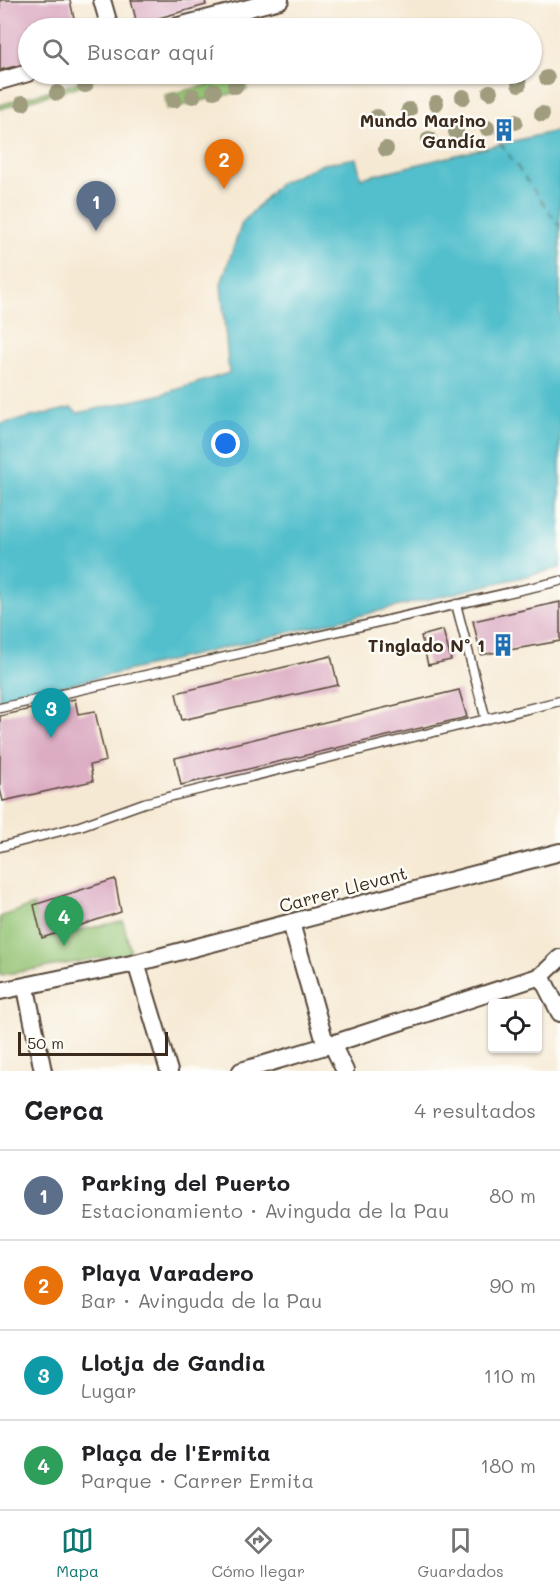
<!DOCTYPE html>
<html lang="es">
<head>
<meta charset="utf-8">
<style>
	:root { --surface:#fff; --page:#f6f6f6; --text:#202124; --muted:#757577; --line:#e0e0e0; --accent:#0f766e }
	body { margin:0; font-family:Mali,sans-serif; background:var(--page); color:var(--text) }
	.controls { position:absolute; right:18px; bottom:18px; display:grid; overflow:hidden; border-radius:6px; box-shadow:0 2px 4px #0004 }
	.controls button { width:54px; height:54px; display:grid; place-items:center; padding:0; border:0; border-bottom:2px solid var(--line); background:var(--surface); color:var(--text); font:30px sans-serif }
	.scale { position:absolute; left:18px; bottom:15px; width:150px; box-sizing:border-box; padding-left:6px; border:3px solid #3b2a1e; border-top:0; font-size:16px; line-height:21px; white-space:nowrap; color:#3b2a1e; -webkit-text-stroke:4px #fdfcf7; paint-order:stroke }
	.you { position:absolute; left:226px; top:444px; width:21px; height:21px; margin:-15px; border:4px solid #fff; border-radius:50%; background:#1a73e8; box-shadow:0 0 0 9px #1a73e833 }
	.badge { display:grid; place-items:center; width:39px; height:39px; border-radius:50%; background:var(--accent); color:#fff; font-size:20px; font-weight:700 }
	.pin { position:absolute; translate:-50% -50px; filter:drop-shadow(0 2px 3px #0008) }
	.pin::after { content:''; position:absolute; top:32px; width:21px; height:18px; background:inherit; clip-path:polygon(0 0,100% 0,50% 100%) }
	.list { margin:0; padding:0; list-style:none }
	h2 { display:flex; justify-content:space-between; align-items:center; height:78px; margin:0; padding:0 24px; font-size:26px }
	h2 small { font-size:20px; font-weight:400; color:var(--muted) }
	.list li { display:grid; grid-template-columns:39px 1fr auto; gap:18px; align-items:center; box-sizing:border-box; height:90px; padding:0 24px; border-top:2px solid var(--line) }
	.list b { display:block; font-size:22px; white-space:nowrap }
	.list p { margin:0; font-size:20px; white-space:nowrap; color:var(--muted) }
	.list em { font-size:20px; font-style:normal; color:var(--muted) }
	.icon { flex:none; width:33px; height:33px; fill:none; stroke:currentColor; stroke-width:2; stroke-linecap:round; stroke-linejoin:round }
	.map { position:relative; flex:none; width:560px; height:1071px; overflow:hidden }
	.search { position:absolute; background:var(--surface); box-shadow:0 2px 4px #0004; left:18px; right:18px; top:18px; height:66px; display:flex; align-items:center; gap:15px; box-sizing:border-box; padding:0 21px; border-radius:33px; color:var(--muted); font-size:22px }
	.sheet { height:438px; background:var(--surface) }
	nav { display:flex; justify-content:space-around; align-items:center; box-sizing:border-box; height:84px; border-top:2px solid var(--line); background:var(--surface); font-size:16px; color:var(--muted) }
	nav a { display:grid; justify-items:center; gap:3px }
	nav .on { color:var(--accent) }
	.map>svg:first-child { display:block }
</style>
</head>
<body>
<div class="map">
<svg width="560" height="1071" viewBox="0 0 560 1071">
	<rect width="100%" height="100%" fill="#fdfcf7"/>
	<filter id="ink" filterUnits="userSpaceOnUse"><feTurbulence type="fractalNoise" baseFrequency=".0167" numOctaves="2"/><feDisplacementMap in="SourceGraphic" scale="12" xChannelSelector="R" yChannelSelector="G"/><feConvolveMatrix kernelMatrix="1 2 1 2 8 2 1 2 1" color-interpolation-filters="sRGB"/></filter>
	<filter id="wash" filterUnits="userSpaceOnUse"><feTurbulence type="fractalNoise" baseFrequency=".008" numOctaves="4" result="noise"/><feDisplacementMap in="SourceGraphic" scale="24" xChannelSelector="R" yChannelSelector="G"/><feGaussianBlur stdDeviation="1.35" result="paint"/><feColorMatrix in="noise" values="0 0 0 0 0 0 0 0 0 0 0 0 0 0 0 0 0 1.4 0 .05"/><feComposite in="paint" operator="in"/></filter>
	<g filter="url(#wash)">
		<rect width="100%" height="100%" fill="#f6e9d3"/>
		<path fill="#92c272" stroke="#667648" stroke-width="1.5" d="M244,77L247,90L167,109L165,95Z
			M89,79L91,83L0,109V105Z
			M34,905L42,938L123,921L131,953L0,975V917Z"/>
		<path fill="#52bfcc" stroke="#467475" stroke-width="1.5" d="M560,130V568L0,701V424L71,408L78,413L159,395L229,373L221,284L242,223L280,183L323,164L356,158L361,178Z"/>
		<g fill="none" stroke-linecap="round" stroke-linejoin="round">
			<path stroke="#435e5b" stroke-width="1.5" stroke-dasharray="8 6" stroke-linecap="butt" d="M492,131L560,227"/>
		</g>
		<g id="blocks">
			<path fill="#dcacc3" d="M0,0H70L76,28H28V63L0,70Z
				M131,0H205L206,5L137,24Z
				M560,602V641L481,655L473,621Z
				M443,630L451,660L428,665L421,636Z
				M331,656L338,685L182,720L176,693Z
				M459,690L467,717L181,785L175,758Z
				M75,699L78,714L95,711L106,761L90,765L93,781L3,801L0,789V716Z
				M115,879L121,912L42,938L34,905Z"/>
		</g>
	</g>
	<g filter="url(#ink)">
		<use href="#blocks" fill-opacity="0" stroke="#574739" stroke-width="1.5"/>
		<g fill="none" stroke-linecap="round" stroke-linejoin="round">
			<g stroke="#574739" stroke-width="11">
				<path id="service" d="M456,604L486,720
					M0,708L560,581
					M0,847L80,826L144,803L560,701"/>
			</g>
			<g stroke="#574739" stroke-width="20">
				<path id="minor" d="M102,0L110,28
					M171,28L280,0
					M0,81L28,73
					M291,923L324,1039L332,1044L345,1071
					M136,963L169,1071
					M541,976L560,1013
					M26,988L43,1071
					M0,991L136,963L560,852
					M241,1071L332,1044L541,976L560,958"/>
			</g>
			<use href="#service" stroke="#fff" stroke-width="8"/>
			<use href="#minor" stroke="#fff" stroke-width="16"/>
		</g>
		<g fill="#a09d7f">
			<circle cx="547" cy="78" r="8"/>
			<circle cx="519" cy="84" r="8"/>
			<circle cx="85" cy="85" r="8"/>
			<circle cx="235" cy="86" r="8"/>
			<circle cx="214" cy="91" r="8"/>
			<circle cx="490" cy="92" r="8"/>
			<circle cx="57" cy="93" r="8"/>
			<circle cx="193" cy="96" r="8"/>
			<circle cx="463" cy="97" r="8"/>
			<circle cx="174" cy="100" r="8"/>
			<circle cx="23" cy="103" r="8"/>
			<circle cx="436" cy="103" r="8"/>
			<circle cx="409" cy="110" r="8"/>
			<circle cx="542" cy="114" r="8"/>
			<circle cx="377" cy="117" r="8"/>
			<circle cx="515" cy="122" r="8"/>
			<circle cx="487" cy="128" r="8"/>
			<circle cx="456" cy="132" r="8"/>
			<circle cx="429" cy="139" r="8"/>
			<circle cx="386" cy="149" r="8"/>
		</g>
	</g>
	<defs>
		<g id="building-bare" transform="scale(1.8)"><path d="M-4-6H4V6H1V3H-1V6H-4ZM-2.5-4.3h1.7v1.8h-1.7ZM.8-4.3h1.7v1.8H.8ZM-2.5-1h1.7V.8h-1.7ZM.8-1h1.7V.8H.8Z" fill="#1f6fb2" stroke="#fdfcf7" stroke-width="2.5" paint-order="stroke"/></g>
	</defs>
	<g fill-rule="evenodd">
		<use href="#building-bare" x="504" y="130"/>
		<use href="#building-bare" x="503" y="645"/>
	</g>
	<g text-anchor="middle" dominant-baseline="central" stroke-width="5" stroke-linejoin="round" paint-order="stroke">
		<g font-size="18" font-weight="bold" fill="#3b2a1e" stroke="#fdfcf7" text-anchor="end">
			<text x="486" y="120">Mundo Marino<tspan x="486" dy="21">Gandía</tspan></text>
			<text x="485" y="645">Tinglado Nº 1</text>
		</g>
		<g font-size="18" fill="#3b2a1e" stroke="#fdfcf7">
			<text transform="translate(343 889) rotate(-15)">Carrer Llevant</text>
		</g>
	</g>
</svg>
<div class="controls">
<button><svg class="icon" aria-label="locate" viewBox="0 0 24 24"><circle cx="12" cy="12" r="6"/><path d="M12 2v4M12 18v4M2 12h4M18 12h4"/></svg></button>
</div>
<div class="scale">50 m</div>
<div class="you"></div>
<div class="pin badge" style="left:96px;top:231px;background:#5c6f8a">1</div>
<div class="pin badge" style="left:224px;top:189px;background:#e8710a">2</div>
<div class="pin badge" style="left:51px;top:738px;background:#0f9aa8">3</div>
<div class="pin badge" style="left:64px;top:946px;background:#2e9e5b">4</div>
<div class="search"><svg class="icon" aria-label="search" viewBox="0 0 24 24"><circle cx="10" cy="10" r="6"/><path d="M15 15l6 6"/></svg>Buscar aquí</div>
</div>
<section class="sheet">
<h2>Cerca<small>4 resultados</small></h2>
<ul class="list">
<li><span class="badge" style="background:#5c6f8a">1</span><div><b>Parking del Puerto</b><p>Estacionamiento · Avinguda de la Pau</p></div><em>80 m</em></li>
<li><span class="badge" style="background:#e8710a">2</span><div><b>Playa Varadero</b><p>Bar · Avinguda de la Pau</p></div><em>90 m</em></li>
<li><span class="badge" style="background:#0f9aa8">3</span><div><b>Llotja de Gandia</b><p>Lugar</p></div><em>110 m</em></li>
<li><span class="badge" style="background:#2e9e5b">4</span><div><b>Plaça de l'Ermita</b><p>Parque · Carrer Ermita</p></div><em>180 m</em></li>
</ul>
</section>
<nav>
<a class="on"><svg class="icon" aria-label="map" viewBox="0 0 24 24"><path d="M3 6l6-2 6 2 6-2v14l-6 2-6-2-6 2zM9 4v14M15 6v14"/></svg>Mapa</a>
<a><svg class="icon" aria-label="directions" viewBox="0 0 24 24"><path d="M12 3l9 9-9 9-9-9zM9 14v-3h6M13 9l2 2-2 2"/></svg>Cómo llegar</a>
<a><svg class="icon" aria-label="saved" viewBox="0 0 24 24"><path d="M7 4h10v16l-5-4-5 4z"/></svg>Guardados</a>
</nav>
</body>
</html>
